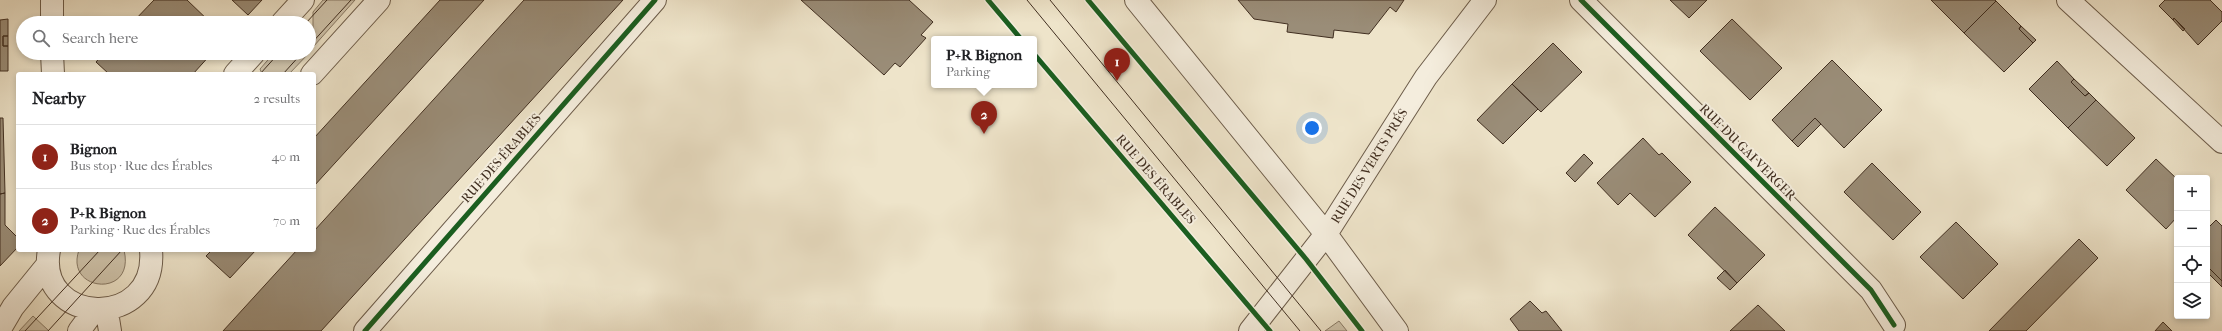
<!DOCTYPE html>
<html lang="en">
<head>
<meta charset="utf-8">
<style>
	:root { --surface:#fff; --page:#f2f2f2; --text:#202124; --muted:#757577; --line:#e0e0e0; --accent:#8f2418 }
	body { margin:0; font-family:"IM FELL French Canon",serif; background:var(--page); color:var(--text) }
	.controls { position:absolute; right:12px; bottom:12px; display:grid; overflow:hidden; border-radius:4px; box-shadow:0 2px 6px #0003 }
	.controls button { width:36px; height:36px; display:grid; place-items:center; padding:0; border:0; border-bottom:1px solid var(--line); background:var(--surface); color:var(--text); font:20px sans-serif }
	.you { position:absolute; left:1312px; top:128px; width:14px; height:14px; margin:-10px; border:3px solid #fff; border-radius:50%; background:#1a73e8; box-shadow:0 0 0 6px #1a73e833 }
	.badge { display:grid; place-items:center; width:26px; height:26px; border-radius:50%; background:var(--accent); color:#fff; font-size:13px; font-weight:700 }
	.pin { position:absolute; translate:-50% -33px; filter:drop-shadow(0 1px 2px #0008) }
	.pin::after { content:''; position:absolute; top:21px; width:14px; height:12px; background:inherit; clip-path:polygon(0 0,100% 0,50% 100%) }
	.popup { position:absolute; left:931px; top:36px; width:106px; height:52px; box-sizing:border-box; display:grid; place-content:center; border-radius:4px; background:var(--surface); filter:drop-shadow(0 1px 3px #0005); font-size:13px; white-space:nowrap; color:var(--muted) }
	.popup b { font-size:15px; color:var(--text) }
	.popup::after { content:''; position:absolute; left:50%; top:100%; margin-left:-8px; border:8px solid transparent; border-top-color:var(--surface) }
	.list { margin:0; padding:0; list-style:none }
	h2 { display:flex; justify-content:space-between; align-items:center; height:52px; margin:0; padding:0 16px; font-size:17px }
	h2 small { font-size:13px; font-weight:400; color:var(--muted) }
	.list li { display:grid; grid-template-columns:26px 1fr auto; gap:12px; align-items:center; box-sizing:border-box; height:64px; padding:0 16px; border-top:1px solid var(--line) }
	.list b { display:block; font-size:15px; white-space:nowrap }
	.list p { margin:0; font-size:13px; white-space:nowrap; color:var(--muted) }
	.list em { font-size:13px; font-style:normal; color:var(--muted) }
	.icon { flex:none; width:22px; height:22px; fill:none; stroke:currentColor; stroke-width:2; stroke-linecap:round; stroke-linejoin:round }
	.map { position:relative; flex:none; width:2222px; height:331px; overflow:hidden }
	.search { position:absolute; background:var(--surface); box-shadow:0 2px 6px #0003; left:16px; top:16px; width:300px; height:44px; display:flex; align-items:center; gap:10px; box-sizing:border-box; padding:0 14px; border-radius:22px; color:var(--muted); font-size:15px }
	.panel { position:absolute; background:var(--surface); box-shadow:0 2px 6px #0003; left:16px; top:72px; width:300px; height:180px; border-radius:4px }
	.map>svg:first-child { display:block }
</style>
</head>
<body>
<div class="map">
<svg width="2222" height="331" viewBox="0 0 2222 331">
	<rect width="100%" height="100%" fill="#eee4ca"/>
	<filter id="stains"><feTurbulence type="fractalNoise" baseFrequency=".005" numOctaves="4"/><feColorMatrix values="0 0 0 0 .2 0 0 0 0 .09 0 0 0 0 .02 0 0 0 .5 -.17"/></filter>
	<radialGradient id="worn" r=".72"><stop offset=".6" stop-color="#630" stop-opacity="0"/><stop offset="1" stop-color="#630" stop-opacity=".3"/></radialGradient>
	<path fill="#d0c5ad" stroke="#887a66" d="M323,0H355L313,47V12Z
		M274,53H309L289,74H262L260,69Z
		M79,250H124C136,299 64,292 79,250Z
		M33,316L49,331H19Z
		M1339,321L1347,331H1325Z"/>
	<path fill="#9a8d78" stroke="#402e20" d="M154,0H187L211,23H132Z
		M232,0H262L248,15Z
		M440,0H484L314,186V138Z
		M524,0H623L321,331H223L297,250H314V231Z
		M801,0H909L933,22L921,35L926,38L900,67L895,63L884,75Z
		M1238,0H1404L1396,12L1390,7L1369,34L1334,30L1333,38L1287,32L1288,24L1254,19Z
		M1670,0H1707L1689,18Z
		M1931,0H1995L1996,1L1964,33Z
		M2165,0H2210L2222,12V21L2198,45L2174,18L2173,20L2159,6Z
		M1996,1L2021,26L2019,29L2033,43L2004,72L1964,33Z
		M2174,18L2185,29L2183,31L2173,20Z
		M8,19V36H3V46H8V71H0V20Z
		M1732,19L1782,68L1750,100L1700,51Z
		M2021,26L2036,40L2033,43L2019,29Z
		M3,36H8V46H3Z
		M1553,43L1582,72L1541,112L1512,84Z
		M104,53H212L193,74H109L96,62Z
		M1832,60L1882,110L1844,148L1815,118L1792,141L1772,120Z
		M2057,61L2074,79L2071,82L2085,96L2089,93L2096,100L2068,128L2029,89Z
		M2074,79L2089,93L2085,96L2071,82Z
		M1512,84L1538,109L1503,144L1477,120Z
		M2096,100L2135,138L2107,166L2068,128Z
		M0,118H3L5,193L0,194Z
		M1815,118L1821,124L1798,147L1792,141Z
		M1643,138L1659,155L1662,153L1691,182L1655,217L1630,193L1618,205L1597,183Z
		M1584,154L1593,163L1575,182L1566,173Z
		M2156,159L2177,179V217L2166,229L2126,190Z
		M1872,163L1921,212L1893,240L1844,192Z
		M5,193V225L18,238V247L0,266V194Z
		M1715,207L1765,255L1737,283L1688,235Z
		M2216,220L2222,226V281L2210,269L2207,272V229Z
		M1956,222L1998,264L1963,299L1920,257Z
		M2079,239L2098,258L2026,331H1989Z
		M212,250H256L230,278L206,256Z
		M2210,269L2222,281V287L2207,272Z
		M1725,270L1737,283L1730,290L1717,278Z
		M1530,301L1542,313L1546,311L1562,331H1519L1510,319Z
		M1758,305L1785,331H1730Z
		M2163,322L2172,331H2155Z"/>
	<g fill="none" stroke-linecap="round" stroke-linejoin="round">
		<g stroke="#6c5c4a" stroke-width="24">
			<path id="minor" d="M52,0V23
				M1136,0L1326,234L1397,331
				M1581,0L1871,290L1894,325
				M2068,0L2222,142
				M282,23L303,0
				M52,53L53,74
				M235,74L254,53
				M312,74L379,0
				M49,250C35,326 158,331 151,250
				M107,312L110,331
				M0,329L13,307L48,264
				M79,331L93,312
				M365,331L655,0
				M1250,331L1326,234L1426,77L1485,0"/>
		</g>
		<use href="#minor" stroke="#f4eddd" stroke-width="22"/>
		<path stroke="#402e20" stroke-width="1" d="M1027,0L1300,331
			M1050,0L1321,331
			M306,23L327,0
			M309,46L351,0
			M260,74L279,53
			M283,74L302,53
			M25,331L100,250
			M48,331L122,250"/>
		<g stroke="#f4eddd" stroke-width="8">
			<path id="cycleway" d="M988,0L1021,39
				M1088,0L1306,259L1362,331
				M1581,0L1871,290L1894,325
				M1034,54L1270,331
				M365,331L655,0"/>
		</g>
		<use href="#cycleway" stroke="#1b5e20" stroke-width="5"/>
	</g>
	<g text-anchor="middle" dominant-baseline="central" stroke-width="4" stroke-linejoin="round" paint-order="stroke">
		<g font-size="13" fill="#402e20" stroke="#f4eddd">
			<text transform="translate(1748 152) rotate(45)">RUE DU GAI VERGER</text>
			<text transform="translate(501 158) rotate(-49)">RUE DES ÉRABLES</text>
			<text transform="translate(1369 166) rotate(-58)">RUE DES VERTS PRÉS</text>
			<text transform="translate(1156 179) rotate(49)">RUE DES ÉRABLES</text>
		</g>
	</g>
	<rect width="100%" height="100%" filter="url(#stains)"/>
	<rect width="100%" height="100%" fill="url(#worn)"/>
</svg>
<div class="controls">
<button>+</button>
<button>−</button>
<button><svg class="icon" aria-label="locate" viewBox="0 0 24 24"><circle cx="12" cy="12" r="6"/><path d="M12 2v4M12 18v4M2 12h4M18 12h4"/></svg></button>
<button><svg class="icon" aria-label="layers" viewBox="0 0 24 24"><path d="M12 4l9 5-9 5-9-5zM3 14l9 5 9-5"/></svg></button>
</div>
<div class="you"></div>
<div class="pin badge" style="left:1117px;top:81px">1</div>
<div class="pin badge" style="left:984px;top:134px">2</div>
<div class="popup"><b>P+R Bignon</b>Parking</div>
<div class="search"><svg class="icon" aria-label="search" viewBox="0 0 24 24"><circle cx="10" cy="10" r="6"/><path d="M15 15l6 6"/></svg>Search here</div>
<section class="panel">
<h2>Nearby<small>2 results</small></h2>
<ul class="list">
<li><span class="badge">1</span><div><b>Bignon</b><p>Bus stop · Rue des Érables</p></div><em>40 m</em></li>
<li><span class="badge">2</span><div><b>P+R Bignon</b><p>Parking · Rue des Érables</p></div><em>70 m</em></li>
</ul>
</section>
</div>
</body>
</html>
